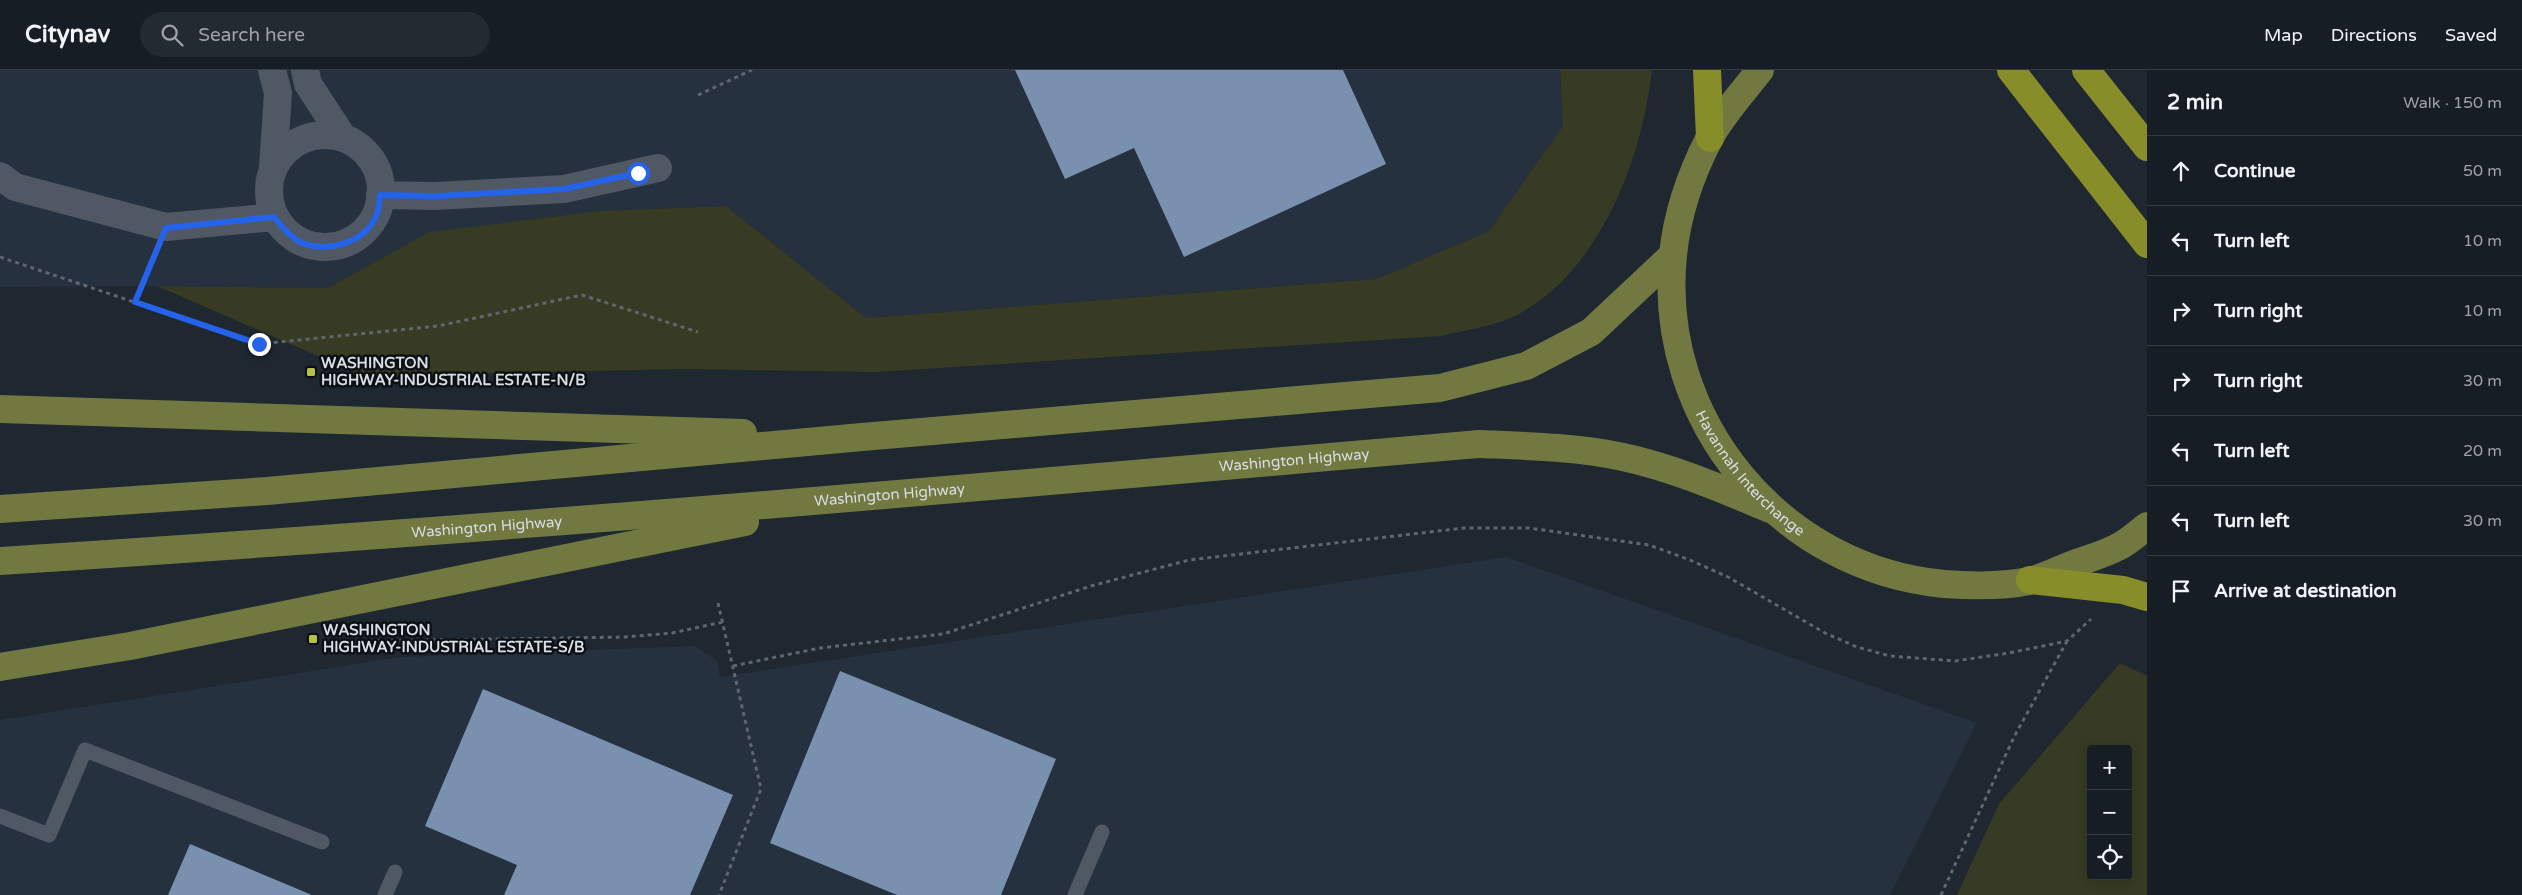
<!DOCTYPE html>
<html lang="en">
<head>
<meta charset="utf-8">
<style>
	:root { --surface:#171d25; --page:#242a32; --text:#f1f3f6; --muted:#9ea2a7; --line:#363b42 }
	body { margin:0; font-family:"Varela Round",sans-serif; background:var(--page); color:var(--text) }
	.controls { position:absolute; right:15px; bottom:15px; display:grid; overflow:hidden; border-radius:5px; box-shadow:0 2px 12px #0003 }
	.controls button { width:45px; height:45px; display:grid; place-items:center; padding:0; border:0; border-bottom:1px solid var(--line); background:var(--surface); color:var(--text); font:25px sans-serif }
	.stop { position:absolute; width:15px; height:15px; margin:-11px; border:4px solid #2563eb; border-radius:50%; background:#fff }
	.stop.end { background:#2563eb; border-color:#fff; box-shadow:0 1px 5px #0008 }
	.list { margin:0; padding:0; list-style:none }
	h2 { display:flex; justify-content:space-between; align-items:center; height:65px; margin:0; padding:0 20px; font-size:21px }
	h2 small { font-size:16px; font-weight:400; color:var(--muted) }
	.list li { display:grid; grid-template-columns:32px 1fr auto; gap:15px; align-items:center; box-sizing:border-box; height:70px; padding:0 20px; border-top:1px solid var(--line) }
	.list b { display:block; font-size:19px; white-space:nowrap }
	.list em { font-size:16px; font-style:normal; color:var(--muted) }
	.icon { flex:none; width:28px; height:28px; fill:none; stroke:currentColor; stroke-width:2; stroke-linecap:round; stroke-linejoin:round }
	.map { position:relative; flex:none; width:2147px; height:825px; overflow:hidden }
	header { display:flex; align-items:center; gap:30px; box-sizing:border-box; height:70px; padding:0 25px; background:var(--surface); border-bottom:1px solid var(--line) }
	header strong { font-size:24px }
	nav { display:flex; gap:28px; margin-inline-start:auto; font-size:18px }
	.search { width:350px; height:45px; background:var(--page); display:flex; align-items:center; gap:12px; box-sizing:border-box; padding:0 18px; border-radius:28px; color:var(--muted); font-size:19px }
	main { display:flex }
	aside { flex:1; background:var(--surface) }
	.map>svg:first-child { display:block }
</style>
</head>
<body>
<header>
<strong>Citynav</strong>
<div class="search"><svg class="icon" aria-label="search" viewBox="0 0 24 24"><circle cx="10" cy="10" r="6"/><path d="M15 15l6 6"/></svg>Search here</div>
<nav><a>Map</a><a>Directions</a><a>Saved</a></nav>
</header>
<main>
<div class="map">
<svg width="2147" height="825" viewBox="0 0 2147 825">
	<rect width="100%" height="100%" fill="#1f2731"/>
	<path fill="#25313f" d="M0,0H1560L1563,56L1489,161L1376,209L866,248L726,136L598,141L429,162L328,218L157,216L0,217Z
		M1506,487L1977,653L1890,825H0V650L401,587L695,576L717,591L720,607Z"/>
	<path fill="#383b23" fill-rule="evenodd" d="M1560,0H1652C1642,90 1599,206 1511,248C1490,257 1464,260 1441,266L876,302L682,299L364,306L157,216L328,218L429,162L598,141L726,136L866,248L1376,209L1489,161L1563,56Z
		M2120,593L2147,606V825H1957L1999,734ZM2091,679H2128V806H2091Z"/>
	<path fill="#7a90af" d="M1015,0H1343L1386,94L1184,187L1134,78L1065,109Z
		M840,601L1056,689L1001,825H897L770,773Z
		M483,619L733,725L690,825H504L517,795L425,756Z
		M190,774L312,825H168Z"/>
	<g fill="none" stroke-linecap="round" stroke-linejoin="round">
		<path stroke="#5f666f" stroke-width="3" stroke-dasharray="4 4" stroke-linecap="butt" d="M698,25L752,0
			M0,187L259,274L438,256L582,225L698,262
			M135,232L155,184
			M718,533L761,719L719,825
			M328,575L366,571L625,567L672,563L723,552
			M733,596L820,578L943,564L1091,516L1189,490L1464,458H1529L1649,475L1690,490L1728,507L1825,563L1857,577L1890,586L1955,591L2009,583L2067,571L2091,549
			M1941,825L2014,667L2067,571"/>
		<path stroke="#4f5863" stroke-width="15" d="M0,746L49,765L85,680L322,772
			M385,825L395,802
			M1075,825L1102,762"/>
		<path stroke="#4f5863" stroke-width="28" d="M272,0L278,23L273,97
			M305,0L308,14L342,66
			M269 121a56 56 0 1 1 112 0a56 56 0 1 1-112 0Z
			M0,106L15,117L166,157L275,147
			M380,125L435,126L564,119L658,98"/>
		<g stroke="#717840" stroke-width="28">
			<path id="s1" d="M1760,0C1743,22 1722,45 1709,69C1691,104 1677,145 1673,185C1656,349 1780,499 1944,514C1972,516 2001,517 2029,511C2043,508 2058,500 2071,495C2086,489 2103,485 2118,477C2128,472 2138,463 2147,456"/>
			<path d="M0,339L743,363"/>
			<path d="M0,439L267,421L862,367L1440,318L1526,296L1591,262L1673,185"/>
			<path id="s2" d="M0,491C494,460 986,417 1479,374C1527,376 1576,377 1623,387C1674,398 1722,419 1770,439"/>
			<path d="M0,597L130,576L745,452"/>
		</g>
		<path stroke="#878d29" stroke-width="28" d="M1707,0L1710,68
			M2011,0L2147,174
			M2086,0L2147,77
			M2030,510L2123,520L2147,527"/>
	</g>
	<g fill="none" stroke-linecap="round" stroke-linejoin="round">
		<path stroke="#2563eb" stroke-width="6" d="M259,274L135,232L166,158L274,147C281,156 289,166 300,172C326,184 366,173 377,144C379,139 379,131 380,125L435,126L564,119L638,103"/>
	</g>
	<g fill="#b9c046" stroke="#0c1014" stroke-width="2">
		<rect x="306" y="297" width="10" height="10" rx="2.5"/>
		<rect x="308" y="564" width="10" height="10" rx="2.5"/>
	</g>
	<g text-anchor="middle" dominant-baseline="central" stroke-width="5" stroke-linejoin="round" paint-order="stroke">
		<g font-size="15" font-weight="bold" fill="#d8dee5" stroke="#0c1014" text-anchor="start">
			<text x="321" y="293">WASHINGTON<tspan x="321" dy="17">HIGHWAY-INDUSTRIAL ESTATE-N/B</tspan></text>
			<text x="323" y="560">WASHINGTON<tspan x="323" dy="17">HIGHWAY-INDUSTRIAL ESTATE-S/B</tspan></text>
		</g>
		<g font-size="15" fill="#d8dee5" stroke="#0c1014">
			<text stroke="none"><textPath href="#s2" startOffset="1298">Washington Highway</textPath></text>
			<text stroke="none"><textPath href="#s1" startOffset="449">Havannah Interchange</textPath></text>
			<text stroke="none"><textPath href="#s2" startOffset="892">Washington Highway</textPath></text>
			<text stroke="none"><textPath href="#s2" startOffset="488">Washington Highway</textPath></text>
		</g>
	</g>
</svg>
<div class="controls">
<button>+</button>
<button>−</button>
<button><svg class="icon" aria-label="locate" viewBox="0 0 24 24"><circle cx="12" cy="12" r="6"/><path d="M12 2v4M12 18v4M2 12h4M18 12h4"/></svg></button>
</div>
<div class="stop" style="left:638px;top:103px"></div>
<div class="stop end" style="left:259px;top:274px"></div>
</div>
<aside>
<h2>2 min<small>Walk · 150 m</small></h2>
<ul class="list">
<li><svg class="icon" aria-label="ahead" viewBox="0 0 24 24"><path d="M12 20V5M6 11l6-6 6 6"/></svg><div><b>Continue</b></div><em>50 m</em></li>
<li><svg class="icon" aria-label="left" viewBox="0 0 24 24"><path d="M17 20v-9H6M10 6l-5 5 5 5"/></svg><div><b>Turn left</b></div><em>10 m</em></li>
<li><svg class="icon" aria-label="right" viewBox="0 0 24 24"><path d="M7 20v-9h11M14 6l5 5-5 5"/></svg><div><b>Turn right</b></div><em>10 m</em></li>
<li><svg class="icon" aria-label="right" viewBox="0 0 24 24"><path d="M7 20v-9h11M14 6l5 5-5 5"/></svg><div><b>Turn right</b></div><em>30 m</em></li>
<li><svg class="icon" aria-label="left" viewBox="0 0 24 24"><path d="M17 20v-9H6M10 6l-5 5 5 5"/></svg><div><b>Turn left</b></div><em>20 m</em></li>
<li><svg class="icon" aria-label="left" viewBox="0 0 24 24"><path d="M17 20v-9H6M10 6l-5 5 5 5"/></svg><div><b>Turn left</b></div><em>30 m</em></li>
<li><svg class="icon" aria-label="arrive" viewBox="0 0 24 24"><path d="M6 21V4h12l-3 4 3 4H6"/></svg><div><b>Arrive at destination</b></div></li>
</ul>
</aside>
</main>
</body>
</html>
